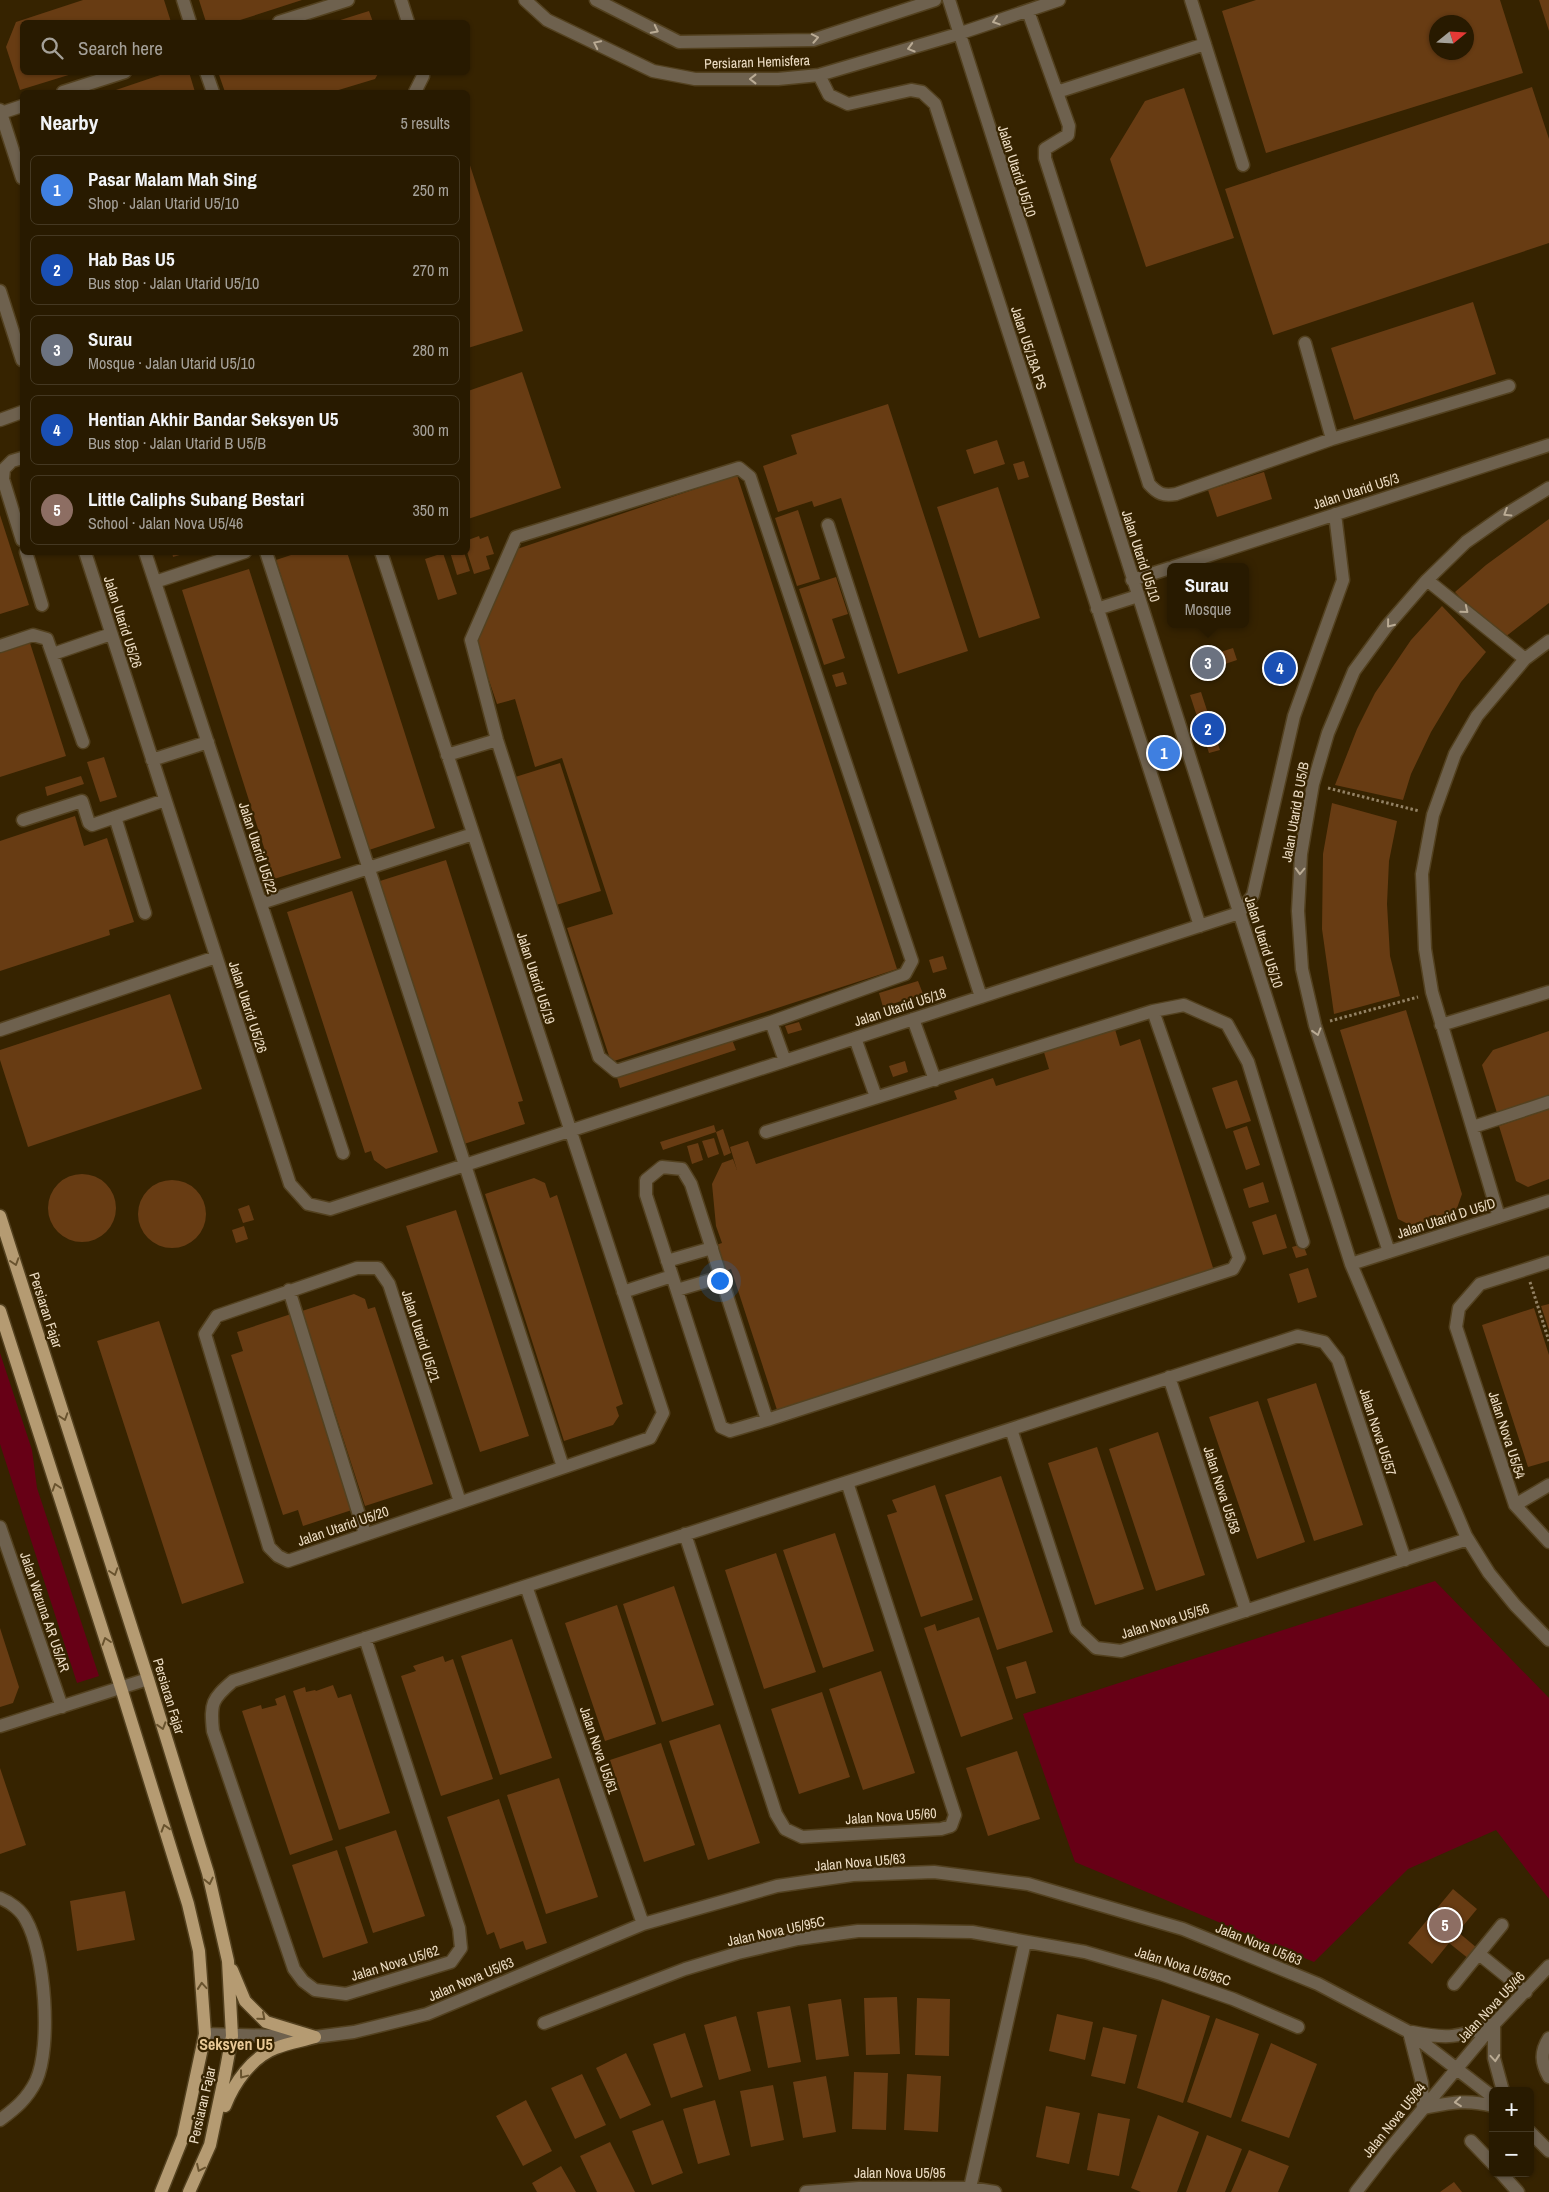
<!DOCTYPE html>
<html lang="en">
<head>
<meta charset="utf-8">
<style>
	:root { --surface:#281a00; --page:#34270f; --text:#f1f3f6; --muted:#a5a199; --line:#443822; --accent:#1a73e8 }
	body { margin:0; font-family:"Archivo Narrow",sans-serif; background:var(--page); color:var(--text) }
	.controls { position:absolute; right:15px; bottom:15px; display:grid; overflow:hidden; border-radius:8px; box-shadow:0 1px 4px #0004 }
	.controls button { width:45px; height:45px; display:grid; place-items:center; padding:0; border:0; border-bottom:1px solid var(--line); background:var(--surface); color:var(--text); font:25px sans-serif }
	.compass { position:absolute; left:1429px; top:15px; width:45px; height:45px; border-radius:50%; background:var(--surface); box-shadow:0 1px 4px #0004; rotate:72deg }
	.you { position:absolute; left:719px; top:1280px; width:18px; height:18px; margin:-12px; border:4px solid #fff; border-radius:50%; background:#1a73e8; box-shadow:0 0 0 8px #1a73e833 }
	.badge { display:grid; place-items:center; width:32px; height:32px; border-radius:50%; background:var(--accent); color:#fff; font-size:16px; font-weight:700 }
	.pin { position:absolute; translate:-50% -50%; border:2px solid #fff; box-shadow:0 1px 5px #0006 }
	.popup { position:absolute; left:1167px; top:563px; width:82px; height:65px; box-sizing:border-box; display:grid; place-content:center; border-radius:8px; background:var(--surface); filter:drop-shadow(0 1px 4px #0005); font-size:16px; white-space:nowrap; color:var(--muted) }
	.popup b { font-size:19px; color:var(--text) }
	.popup::after { content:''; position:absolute; left:50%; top:100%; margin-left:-10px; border:10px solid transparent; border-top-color:var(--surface) }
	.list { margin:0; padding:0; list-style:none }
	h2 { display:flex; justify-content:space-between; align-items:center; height:65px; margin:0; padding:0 20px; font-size:21px }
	h2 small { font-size:16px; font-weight:400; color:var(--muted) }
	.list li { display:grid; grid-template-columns:32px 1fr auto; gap:15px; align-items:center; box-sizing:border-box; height:70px; margin:0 10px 10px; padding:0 10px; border:1px solid var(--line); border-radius:8px }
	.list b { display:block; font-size:19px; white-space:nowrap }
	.list p { margin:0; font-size:16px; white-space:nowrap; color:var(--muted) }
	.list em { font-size:16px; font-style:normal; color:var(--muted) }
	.icon { flex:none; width:28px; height:28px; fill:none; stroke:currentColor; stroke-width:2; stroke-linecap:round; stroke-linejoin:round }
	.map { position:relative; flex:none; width:1549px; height:2192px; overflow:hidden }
	.search { position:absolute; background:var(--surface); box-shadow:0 1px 4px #0004; left:20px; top:20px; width:450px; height:55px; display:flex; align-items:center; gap:12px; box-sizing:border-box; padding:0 18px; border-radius:8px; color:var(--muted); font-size:19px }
	.panel { position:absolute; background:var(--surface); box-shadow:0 1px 4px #0004; left:20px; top:90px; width:450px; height:465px; border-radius:8px }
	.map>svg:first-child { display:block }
</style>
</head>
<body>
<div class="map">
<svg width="1549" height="2192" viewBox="0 0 1549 2192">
	<rect width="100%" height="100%" fill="#362300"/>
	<path fill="#670016" d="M0,1353L32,1450L37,1488L99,1676L77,1683L0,1444Z
		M1435,1581L1549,1698V1899L1496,1830L1408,1869L1314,1962L1075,1862L1023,1714Z"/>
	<path fill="#683c13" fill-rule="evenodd" d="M83,0H164L171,22H22V72L75,73L20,90L6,47L16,22Z
		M199,0H302L234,22H206Z
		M1256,0H1500L1523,73L1266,153L1222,11ZM1436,22H1466V52H1436Z
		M1539,0H1549V31Z
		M369,11L373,22H334Z
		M169,72H189L195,92H110Z
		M218,72H379L375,79L332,92H225Z
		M1532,87L1549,139V243L1273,335L1225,189Z
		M1184,88L1234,238L1146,267L1110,159L1145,101Z
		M468,159L523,331L468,348Z
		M1473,302L1496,374L1354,420L1331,348Z
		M522,372L561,488L468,519V391Z
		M888,404L968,651L898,674L841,498L814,507L812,501L778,512L763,466L797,454L791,435Z
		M997,440L1005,464L974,474L966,450Z
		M1024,461L1029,477L1018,480L1013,464Z
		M1264,472L1272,499L1217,517L1208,490Z
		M737,475L897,969L611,1062L567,928L613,914L562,758L535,767L515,699L497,704L474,636L514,550Z
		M998,487L1040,618L979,638L937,507Z
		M798,510L820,579L797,586L775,518Z
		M0,515L29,605L0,614Z
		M1549,519V603L1500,641L1455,592L1486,565Z
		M479,536L480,539L488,536L494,554L486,556L490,569L474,574L467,552L468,540Z
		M172,552H186V553L173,557Z
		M300,552H347L435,828L369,850L276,560Z
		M450,552H464L470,571L457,575Z
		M443,553L457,594L438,600L425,559Z
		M249,569L341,858L274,879L182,590Z
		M836,577L848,614L832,619L845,658L824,665L799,589Z
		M1442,606L1486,652L1461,682L1431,732L1411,774L1403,800L1335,785L1357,729L1375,693L1411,640Z
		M30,643L66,756L0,777V653Z
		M1233,648L1237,660L1204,671L1199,659Z
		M843,672L847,684L836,687L832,675Z
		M1201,692L1220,750L1209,753L1190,695Z
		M104,757L117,797L100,802L87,762Z
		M560,763L601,891L553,906L512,778Z
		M81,776L84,784L47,796L45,787Z
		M1332,803L1397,821L1389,861L1387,904L1390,956L1400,996L1334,1014L1322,929L1323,854Z
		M75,816L84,846L107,838L134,922L109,930L110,935L0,971V841Z
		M446,860L523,1101L518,1102L525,1124L464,1144L380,881Z
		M352,891L438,1152L386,1169L374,1160L371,1151L365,1153L287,912Z
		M943,956L947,969L933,973L929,960Z
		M918,981L923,994L883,1007L879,993Z
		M170,994L202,1089L28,1147L0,1060V1050Z
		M1406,1010L1462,1194L1456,1211L1412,1226L1398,1219L1340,1030Z
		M799,1022L802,1030L788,1034L785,1026Z
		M1114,1026L1120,1046L1140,1039L1215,1274L778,1413L731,1269L722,1272L713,1246L722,1243L716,1226L712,1184L722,1163L733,1159L737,1170L730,1147L748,1141L756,1164L957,1099L954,1091L993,1078L996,1086L1049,1069L1043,1049Z
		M1549,1031V1096L1497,1113L1482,1065L1493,1050Z
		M731,1037L736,1050L620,1088L616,1074Z
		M905,1061L908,1072L893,1077L889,1066Z
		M1237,1080L1251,1121L1226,1129L1212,1088Z
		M1549,1109V1179L1528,1187L1516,1181L1499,1126Z
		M714,1125L716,1132L723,1129L731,1153L724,1156L716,1132L663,1150L660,1142Z
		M1247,1126L1260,1165L1246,1170L1233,1131Z
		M714,1138L719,1154L708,1158L702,1141Z
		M698,1143L703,1160L692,1164L687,1146Z
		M48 1208a34 34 0 1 1 68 0a34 34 0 1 1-68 0Z
		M534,1178L545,1183L550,1198L557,1195L623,1404L616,1407L619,1416L613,1425L564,1441L485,1194Z
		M138 1214a34 34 0 1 1 68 0a34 34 0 1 1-68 0Z
		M1263,1182L1269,1202L1249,1208L1243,1189Z
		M249,1205L254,1220L243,1223L238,1209Z
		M456,1210L529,1436L480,1452L406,1226Z
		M1276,1214L1287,1248L1263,1255L1252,1222Z
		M244,1226L248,1239L236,1243L232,1230Z
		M1303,1244L1307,1255L1296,1258L1292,1247Z
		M1308,1268L1317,1297L1298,1303L1289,1274Z
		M354,1294L365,1299L368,1309L375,1307L433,1484L365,1506L302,1311Z
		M1549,1304V1330L1541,1306Z
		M1534,1308L1549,1355V1461L1528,1467L1482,1325Z
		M291,1314L355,1509L303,1526L298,1510L283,1515L231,1355L243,1351L237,1332Z
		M159,1321L244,1583L182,1604L97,1341Z
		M1316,1383L1363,1525L1314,1541L1267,1399Z
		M1258,1401L1305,1542L1257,1559L1209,1417Z
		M1158,1432L1205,1575L1156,1591L1109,1449Z
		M1097,1447L1144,1589L1095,1605L1048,1463Z
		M1001,1476L1053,1632L997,1650L945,1495Z
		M935,1485L973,1600L921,1617L887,1515L897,1512L892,1500Z
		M835,1533L874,1651L823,1668L783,1550Z
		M776,1553L816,1672L764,1689L725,1570Z
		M674,1586L714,1705L662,1722L623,1604Z
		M617,1605L656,1724L605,1741L565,1623Z
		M979,1617L1013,1719L961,1737L924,1628L935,1624L937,1631Z
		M0,1628L19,1687L13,1703L0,1707Z
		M512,1639L552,1758L500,1775L461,1656Z
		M443,1656L445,1662L453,1659L493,1779L441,1796L401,1676L416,1671L413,1666Z
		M1026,1661L1036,1693L1016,1699L1006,1667Z
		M881,1671L915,1773L863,1790L829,1689Z
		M333,1685L338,1698L351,1694L390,1813L339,1830L293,1691L305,1687L306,1692L315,1690L316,1691Z
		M822,1692L850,1777L799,1794L771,1709Z
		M285,1695L333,1840L290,1855L242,1711L261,1705L262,1709L277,1705L275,1699Z
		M720,1724L760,1843L708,1860L669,1741Z
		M661,1743L695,1845L644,1862L610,1760Z
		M1017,1751L1040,1819L988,1836L966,1768Z
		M0,1768L26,1845L0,1854Z
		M559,1778L598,1897L546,1914L507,1795Z
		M499,1799L547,1943L526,1950L523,1941L500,1949L494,1932L487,1935L447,1817Z
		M396,1830L425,1916L373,1933L345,1847Z
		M337,1850L368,1943L323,1958L292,1865Z
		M1453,1889L1477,1909L1458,1932L1477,1948L1469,1959L1449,1943L1432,1964L1408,1943Z
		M125,1891L135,1940L77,1951L70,1901Z
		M897,1997L900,2054L866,2055L864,1998Z
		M917,1998L950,1999L949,2056L915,2055Z
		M841,1999L849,2056L816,2060L808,2004Z
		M1162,1999L1210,2016L1183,2103L1137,2088Z
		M790,2006L801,2062L768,2068L757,2012Z
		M1057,2014L1093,2022L1085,2060L1049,2051Z
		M736,2016L751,2071L719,2080L704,2025Z
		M1216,2018L1259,2034L1231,2118L1187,2102Z
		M1103,2027L1137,2035L1125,2084L1091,2076Z
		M685,2033L703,2087L671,2098L653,2044Z
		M1271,2043L1317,2064L1289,2138L1241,2121Z
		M626,2053L651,2105L620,2119L596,2068Z
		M854,2072L888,2073L886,2130L852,2129Z
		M582,2074L606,2125L575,2139L551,2088Z
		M907,2074L941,2076L938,2132L904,2130Z
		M826,2076L836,2132L803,2138L793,2082Z
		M773,2085L784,2140L751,2147L740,2091Z
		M526,2100L552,2151L523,2166L496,2116Z
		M715,2100L730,2155L698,2164L683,2109Z
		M1046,2106L1080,2113L1069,2164L1036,2157Z
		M1098,2113L1130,2119L1119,2176L1087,2170Z
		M1158,2115L1199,2132L1177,2192H1141L1131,2188Z
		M663,2120L683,2173L652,2185L632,2131Z
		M1207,2135L1242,2149L1225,2192H1186Z
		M610,2142L635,2192H597L580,2156Z
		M1249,2150L1289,2166L1278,2192H1231Z
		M561,2166L576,2192H537L532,2183Z
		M1454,2182L1462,2192H1440Z"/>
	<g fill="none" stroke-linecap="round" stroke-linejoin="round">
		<g stroke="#53411f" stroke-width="15">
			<path id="minor" d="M183,0L190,22
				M401,0L408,22
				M525,0L547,20L653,71L695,79H778L819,75L958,34L1059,0
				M596,0L679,42L813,40L935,0
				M949,0L1351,1264L1466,1536L1489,1573L1515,1605L1549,1640
				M1191,0L1243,165
				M1028,11L1069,126L1068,135L1045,149V158L1149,484C1158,494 1163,496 1176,494L1332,439L1509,386
				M279,22L348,0
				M206,72L213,92
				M819,75L829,95L848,104L911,90L922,92L935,104L1200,926
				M63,92L125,72
				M415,92L423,76L422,72
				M1057,92L1205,44
				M0,110L22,178
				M1,113L22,106
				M0,291L22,360
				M1305,343L1332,439
				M0,420L22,412
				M22,458L12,461L4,469L3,479L22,540
				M739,468L750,477L912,961L905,974L771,1022L616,1071L599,1057L497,740L471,640L516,537Z
				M828,525L981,997
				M26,552L42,605
				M85,552L290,1184L308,1204L330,1209L1239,913
				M145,552L343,1153
				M266,552L563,1467
				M381,552L663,1413L650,1438L288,1561L278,1556L269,1547L205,1334L217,1316L357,1268H378L389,1284L460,1502
				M1173,567L1549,445
				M1132,580L1170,568
				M1427,580L1525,659
				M155,582L245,552
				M1097,609L1138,596
				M0,646L33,635L47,639L83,742
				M53,654L111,634
				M447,755L497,740
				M152,760L208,742
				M115,817L145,913
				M23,820L82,801L89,823L92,825L165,800
				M261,903L473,834
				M1239,913L1253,895L1294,716L1343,580L1335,514
				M913,1019L935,1080
				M771,1022L785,1061
				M1441,1025L1549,992
				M0,1030L216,957
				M855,1038L876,1097
				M1473,1127L1549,1102
				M766,1132L1153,1011L1184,1005L1227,1024L1248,1062L1303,1242
				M662,1167L682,1169L691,1184L767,1420L730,1431L721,1427L646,1195V1180Z
				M1499,1217L1432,992L1425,949L1422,874L1433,815L1455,754L1477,716L1525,659L1549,641
				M1389,1252L1315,1025L1302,969L1298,911L1301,854L1313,784L1328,733L1354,671L1387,626L1427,580L1466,542L1503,516L1549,488
				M667,1261L712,1248
				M1549,1262L1480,1284L1459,1308L1456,1327L1515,1505L1549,1542
				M1351,1264L1549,1201
				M289,1290L365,1534
				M677,1290L721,1277
				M623,1292L672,1276
				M1169,1377L1246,1611
				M767,1420L1233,1269L1239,1258L1153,1011
				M1011,1429L1076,1629L1096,1648L1121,1651L1468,1539
				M1515,1505L1549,1485
				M0,1527L62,1707
				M685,1534L776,1814L785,1829L802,1837L941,1829L951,1826L955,1815L847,1482
				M526,1586L643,1924
				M365,1638L459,1928L461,1948L451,1962L346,1994L315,1990L303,1981L294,1969L213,1731C210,1703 212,1699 233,1681C588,1565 943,1450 1298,1336L1324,1342L1338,1360L1405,1560
				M0,1726L148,1679
				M0,1898C10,1902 21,1910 26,1920C45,1953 52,2046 36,2081C27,2099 16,2108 0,2120
				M1479,1954L1526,1992
				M1454,1984L1502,1925
				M544,2023L685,1969L738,1953L798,1939L858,1931H915L972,1932L1085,1952L1161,1974L1233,1999L1298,2027
				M1494,2024V2058L1503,2091
				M1409,2032L1422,2083L1423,2108
				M1412,2032C1446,2039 1459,2038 1492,2024
				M205,2034L315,2037L354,2032L427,2014L643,1924L777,1886L853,1875L934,1872L1028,1884L1183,1929L1318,1984L1409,2032L1493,2097
				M1549,2038C1540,2052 1541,2063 1549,2077
				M1423,2108C1450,2103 1466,2099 1493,2106
				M1530,2132L1549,2151
				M1471,2141L1493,2164
				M1501,2173L1518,2192
				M970,2188L1025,1942
				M806,2192L859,2188H970L995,2192
				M1356,2192L1387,2152L1494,2024L1549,1966"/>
		</g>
		<g stroke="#53411f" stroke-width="15">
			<path id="major" d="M0,1216L148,1679L208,1873L228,1961L232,2036L225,2074L210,2145L189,2192
				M0,1311L121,1688L188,1904L199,1951L205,2034L183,2137L161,2192
				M232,1970L245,2001L266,2022L315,2037
				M225,2106C234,2083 252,2057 276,2048C288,2043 302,2041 315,2037"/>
		</g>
		<path stroke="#938264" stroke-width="3" stroke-dasharray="2.5 2.5" stroke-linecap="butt" d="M1328,788L1419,811
			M1330,1021L1418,997
			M1530,1282L1549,1341"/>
		<use href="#minor" stroke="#6e614e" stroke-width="12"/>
		<use href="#major" stroke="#b59b72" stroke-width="12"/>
	</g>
	<defs><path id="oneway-chevron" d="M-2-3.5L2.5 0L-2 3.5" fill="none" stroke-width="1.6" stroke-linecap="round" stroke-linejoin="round" transform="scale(1.25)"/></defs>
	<g stroke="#baab94">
		<use href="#oneway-chevron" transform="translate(996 21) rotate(162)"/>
		<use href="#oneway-chevron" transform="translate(655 30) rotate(27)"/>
		<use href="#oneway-chevron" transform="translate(815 38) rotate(-11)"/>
		<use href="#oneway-chevron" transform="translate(597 44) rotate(-154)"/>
		<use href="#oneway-chevron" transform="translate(911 48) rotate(164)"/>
		<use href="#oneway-chevron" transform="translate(753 79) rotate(180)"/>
		<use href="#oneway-chevron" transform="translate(1507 513) rotate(148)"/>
		<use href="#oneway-chevron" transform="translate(1465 610) rotate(39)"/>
		<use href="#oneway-chevron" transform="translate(1390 624) rotate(129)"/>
		<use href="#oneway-chevron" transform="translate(1300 871) rotate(92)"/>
		<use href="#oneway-chevron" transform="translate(1317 1032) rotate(73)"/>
		<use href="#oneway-chevron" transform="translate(1495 2058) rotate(85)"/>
		<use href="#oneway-chevron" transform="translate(1458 2102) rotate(174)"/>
	</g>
	<g stroke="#69532e">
		<use href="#oneway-chevron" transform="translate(15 1262) rotate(72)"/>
		<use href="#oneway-chevron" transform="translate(64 1417) rotate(72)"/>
		<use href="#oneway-chevron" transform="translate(56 1487) rotate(-108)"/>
		<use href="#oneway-chevron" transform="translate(114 1572) rotate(72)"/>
		<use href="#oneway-chevron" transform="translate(106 1641) rotate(-108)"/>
		<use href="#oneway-chevron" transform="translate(162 1726) rotate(73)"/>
		<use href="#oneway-chevron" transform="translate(165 1828) rotate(-107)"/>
		<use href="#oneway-chevron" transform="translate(209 1881) rotate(77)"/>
		<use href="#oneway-chevron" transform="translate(202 1986) rotate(-95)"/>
		<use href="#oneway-chevron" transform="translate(262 2017) rotate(41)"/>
		<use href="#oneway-chevron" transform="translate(243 2075) rotate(127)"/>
		<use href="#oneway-chevron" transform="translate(200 2168) rotate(115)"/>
	</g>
	<g text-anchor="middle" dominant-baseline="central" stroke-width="4.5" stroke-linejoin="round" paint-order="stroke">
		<g font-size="14" fill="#ecdcc3" stroke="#362300">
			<text transform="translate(757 62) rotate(-2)">Persiaran Hemisfera</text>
			<text transform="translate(1017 171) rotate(72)">Jalan Utarid U5/10</text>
			<text transform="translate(1029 348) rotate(72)">Jalan U5/18A PS</text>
			<text transform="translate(1356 491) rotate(-18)">Jalan Utarid U5/3</text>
			<text transform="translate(1141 556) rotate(72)">Jalan Utarid U5/10</text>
			<text transform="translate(123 622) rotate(72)">Jalan Utarid U5/26</text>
			<text transform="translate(1295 812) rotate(-80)">Jalan Utarid B U5/B</text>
			<text transform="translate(258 848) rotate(72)">Jalan Utarid U5/22</text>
			<text transform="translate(1264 942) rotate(72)">Jalan Utarid U5/10</text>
			<text transform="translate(536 978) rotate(72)">Jalan Utarid U5/19</text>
			<text transform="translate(248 1007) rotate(72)">Jalan Utarid U5/26</text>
			<text transform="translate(900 1007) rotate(-18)">Jalan Utarid U5/18</text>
			<text transform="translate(1446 1218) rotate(-18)">Jalan Utarid D U5/D</text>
			<text transform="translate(46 1310) rotate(72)">Persiaran Fajar</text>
			<text transform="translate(421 1336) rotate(72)">Jalan Utarid U5/21</text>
			<text transform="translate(1378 1432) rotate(72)">Jalan Nova U5/57</text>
			<text transform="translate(1507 1435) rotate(72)">Jalan Nova U5/54</text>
			<text transform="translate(1222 1490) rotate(72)">Jalan Nova U5/58</text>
			<text transform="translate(343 1526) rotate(-19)">Jalan Utarid U5/20</text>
			<text transform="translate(45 1612) rotate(71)">Jalan Waruna AR U5/AR</text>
			<text transform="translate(1165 1621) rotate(-17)">Jalan Nova U5/56</text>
			<text transform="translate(169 1696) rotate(73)">Persiaran Fajar</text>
			<text transform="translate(599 1750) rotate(71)">Jalan Nova U5/61</text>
			<text transform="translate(891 1816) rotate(-4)">Jalan Nova U5/60</text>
			<text transform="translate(860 1862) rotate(-5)">Jalan Nova U5/63</text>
			<text transform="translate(776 1931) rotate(-12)">Jalan Nova U5/95C</text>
			<text transform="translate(1259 1944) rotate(22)">Jalan Nova U5/63</text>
			<text transform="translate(395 1963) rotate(-17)">Jalan Nova U5/62</text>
			<text transform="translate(1183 1966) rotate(18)">Jalan Nova U5/95C</text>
			<text transform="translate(471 1979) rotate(-23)">Jalan Nova U5/63</text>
			<text transform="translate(1491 2007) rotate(-47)">Jalan Nova U5/46</text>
			<text transform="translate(202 2105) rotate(-77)">Persiaran Fajar</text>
			<text transform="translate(1394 2120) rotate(-51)">Jalan Nova U5/94</text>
			<text x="900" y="2173">Jalan Nova U5/95</text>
		</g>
		<g font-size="16" font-weight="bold" fill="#e8c896" stroke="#362300">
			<text x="236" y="2044">Seksyen U5</text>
		</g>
	</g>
</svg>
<div class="controls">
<button>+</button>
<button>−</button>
</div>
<svg class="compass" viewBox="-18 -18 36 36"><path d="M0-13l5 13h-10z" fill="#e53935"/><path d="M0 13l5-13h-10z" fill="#a5a199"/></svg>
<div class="you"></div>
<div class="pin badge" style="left:1164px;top:753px;background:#3f7fe0">1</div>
<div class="pin badge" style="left:1208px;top:729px;background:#1a4fb4">2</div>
<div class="pin badge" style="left:1208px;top:663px;background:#6b7280">3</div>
<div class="popup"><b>Surau</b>Mosque</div>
<div class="pin badge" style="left:1280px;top:668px;background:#1a4fb4">4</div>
<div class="pin badge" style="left:1445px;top:1925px;background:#8d6e63">5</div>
<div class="search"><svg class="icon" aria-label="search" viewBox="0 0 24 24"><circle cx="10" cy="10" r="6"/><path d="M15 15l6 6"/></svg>Search here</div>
<section class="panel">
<h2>Nearby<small>5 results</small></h2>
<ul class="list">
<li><span class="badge" style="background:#3f7fe0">1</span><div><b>Pasar Malam Mah Sing</b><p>Shop · Jalan Utarid U5/10</p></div><em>250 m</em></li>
<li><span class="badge" style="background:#1a4fb4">2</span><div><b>Hab Bas U5</b><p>Bus stop · Jalan Utarid U5/10</p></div><em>270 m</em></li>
<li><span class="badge" style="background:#6b7280">3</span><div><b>Surau</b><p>Mosque · Jalan Utarid U5/10</p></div><em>280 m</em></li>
<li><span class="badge" style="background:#1a4fb4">4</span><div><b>Hentian Akhir Bandar Seksyen U5</b><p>Bus stop · Jalan Utarid B U5/B</p></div><em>300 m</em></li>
<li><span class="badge" style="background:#8d6e63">5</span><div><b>Little Caliphs Subang Bestari</b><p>School · Jalan Nova U5/46</p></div><em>350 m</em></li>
</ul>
</section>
</div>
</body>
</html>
